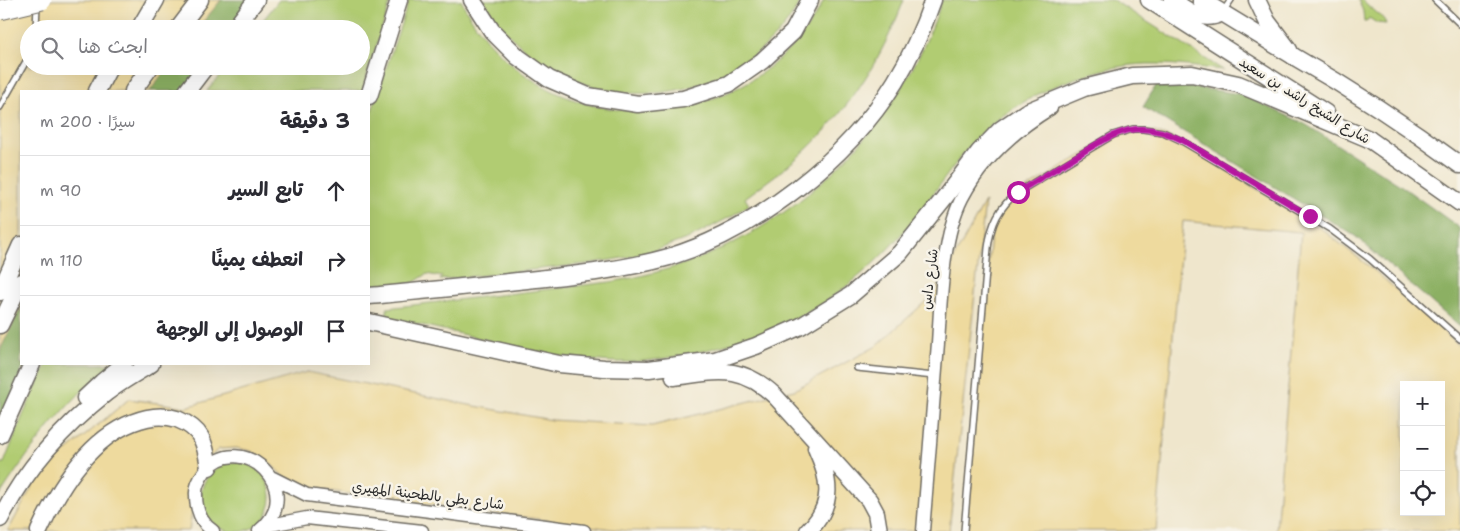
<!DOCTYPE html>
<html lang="ar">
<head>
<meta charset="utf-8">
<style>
	:root { --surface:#fff; --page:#f2f2f3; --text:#2b2b33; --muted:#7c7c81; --line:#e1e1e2 }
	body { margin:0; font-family:"Shantell Sans","Playpen Sans Arabic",sans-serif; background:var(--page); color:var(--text); direction:rtl }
	.controls { position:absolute; right:15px; bottom:15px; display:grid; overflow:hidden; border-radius:0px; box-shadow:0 5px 20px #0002 }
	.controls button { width:45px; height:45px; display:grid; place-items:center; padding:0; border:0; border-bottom:1px solid var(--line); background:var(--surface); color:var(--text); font:25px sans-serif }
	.stop { position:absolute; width:15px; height:15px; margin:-11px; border:4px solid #b5179e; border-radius:50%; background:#fff }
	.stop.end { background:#b5179e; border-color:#fff; box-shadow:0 1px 5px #0008 }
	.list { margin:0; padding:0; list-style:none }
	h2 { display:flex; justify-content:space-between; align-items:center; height:65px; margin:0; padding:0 20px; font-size:21px }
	h2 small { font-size:16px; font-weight:400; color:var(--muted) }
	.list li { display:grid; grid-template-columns:32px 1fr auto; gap:15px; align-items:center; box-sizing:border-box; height:70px; padding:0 20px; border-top:1px solid var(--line) }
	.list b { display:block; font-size:19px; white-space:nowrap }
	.list em { font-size:16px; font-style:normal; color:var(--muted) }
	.icon { flex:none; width:28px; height:28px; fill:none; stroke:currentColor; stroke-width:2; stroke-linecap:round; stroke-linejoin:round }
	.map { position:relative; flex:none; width:1460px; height:531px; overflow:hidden; direction:ltr }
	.search { position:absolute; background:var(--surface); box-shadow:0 5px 20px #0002; left:20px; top:20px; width:350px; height:55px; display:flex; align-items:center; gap:12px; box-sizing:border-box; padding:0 18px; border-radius:28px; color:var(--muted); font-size:19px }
	.panel { position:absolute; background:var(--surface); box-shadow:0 5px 20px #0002; left:20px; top:90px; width:350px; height:275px; border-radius:0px; direction:rtl }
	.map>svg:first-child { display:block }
</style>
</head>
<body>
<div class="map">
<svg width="1460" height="531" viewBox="0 0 1460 531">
	<rect width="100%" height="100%" fill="#f7f3e8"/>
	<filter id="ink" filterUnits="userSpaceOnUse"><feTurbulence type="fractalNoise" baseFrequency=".02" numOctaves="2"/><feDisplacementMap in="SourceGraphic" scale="10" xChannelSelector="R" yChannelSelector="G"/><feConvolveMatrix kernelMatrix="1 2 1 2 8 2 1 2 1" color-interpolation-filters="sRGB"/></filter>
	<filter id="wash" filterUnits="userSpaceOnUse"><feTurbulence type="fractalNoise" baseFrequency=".0096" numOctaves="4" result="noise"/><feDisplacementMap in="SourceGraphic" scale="20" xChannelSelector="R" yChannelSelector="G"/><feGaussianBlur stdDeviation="1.12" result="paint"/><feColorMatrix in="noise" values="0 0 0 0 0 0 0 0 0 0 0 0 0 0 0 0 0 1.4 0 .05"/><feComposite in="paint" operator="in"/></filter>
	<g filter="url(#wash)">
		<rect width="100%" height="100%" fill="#efe6cc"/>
		<path fill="#b1cc72" stroke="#6e7c4e" d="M279,0H391L362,91H207L227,66H361V29H256Z
			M409,0H461C536,149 749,147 824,0H904C881,61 846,115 797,158C781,172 762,185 745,198L749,205L730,217L692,237L651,252L629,257L586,264L440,280L442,277L427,274L413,283L369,288V119Z
			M483,0H801C787,28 764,51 736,67C646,121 536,89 483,0Z
			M942,0H1113L1223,70C1201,68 1179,64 1157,64C1106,62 1041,87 1001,117C961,147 938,192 906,229C883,256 855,282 825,302C776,335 689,359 630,362C604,363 577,358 552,355L387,317V308L610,282C651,275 692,264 729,245C828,196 908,105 942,0Z
			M1358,0H1363C1369,8 1385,17 1386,24L1377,23L1369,18L1366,22H1364L1363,11Z
			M47,364H115C103,374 90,383 79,394C49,425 23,459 0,495V466L1,463H4L23,415Z
			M201 497a35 35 0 1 1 70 0a35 35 0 1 1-70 0Z"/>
		<path fill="#8cb064" stroke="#5c6e48" d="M221,0H259L236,29H197Z
			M168,66H206L186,91H150Z
			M1157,84L1192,87L1240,94L1305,124L1400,185L1460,228V327L1355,236L1143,107Z
			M21,307V364H24L0,424V350Z"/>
		<path fill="#eeda9e" stroke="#8c8264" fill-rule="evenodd" d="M0,0H221L197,29H29V66H168L150,91H21V307L0,350Z
			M1143,131H1153L1179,141L1323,230L1375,271L1460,346V531H1276L1301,232L1183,221L1156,531H964L992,223L996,212L1006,201L1107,140L1120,134ZM1404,385H1441V512H1404Z
			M985,202L949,531H627L307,488L283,476L271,464L251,451L236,448L219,449L198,467L192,475L189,486V499L192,512L189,531H8L39,474L129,399L186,407L307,372L469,405L551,420L652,426L794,390L875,347L933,295Z"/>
	</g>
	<g filter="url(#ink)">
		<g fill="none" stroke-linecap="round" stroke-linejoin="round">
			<g stroke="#706c63" stroke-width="8">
				<path id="service" d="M1435,0L1460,24
					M1224,10L1231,0
					M36,29L37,5
					M0,107L29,56
					M857,368L934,376
					M964,531L988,248C991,224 999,207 1018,192L1113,135L1133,129H1143L1163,132L1182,141L1330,229L1370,259L1460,339"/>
			</g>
			<g stroke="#706c63" stroke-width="15">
				<path id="tertiary" d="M271,477L307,495L584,531
					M265,526L307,518L422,531
					M213,531C201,523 196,509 196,495C195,486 200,478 205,471C241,427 309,491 259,531
					M923,531C928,468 933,405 938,343C941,299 942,237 962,198C982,160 1015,130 1051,108"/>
			</g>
			<g stroke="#706c63" stroke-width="19">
				<path id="primary" d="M1293,56C1351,89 1406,125 1460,165
					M1369,139L1460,203"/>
			</g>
			<g stroke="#706c63" stroke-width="19">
				<path id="trunk" d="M472,0L492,31L518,57L549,79L588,96L638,104L683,99L729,84L762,61L793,32L810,0
					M1149,0L1326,113
					M1172,0C1188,11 1202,23 1222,13
					M1201,0L1293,56
					M1257,0L1267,21L1289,50
					M139,29L156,0
					M178,29L200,0
					M234,29L256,0
					M97,91L110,66
					M133,91L151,66
					M187,91L206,66
					M369,96L399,0
					M0,292L21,245
					M369,296C421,291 474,286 527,280C574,275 623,270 669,257C756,230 847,160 895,82C911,56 923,29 933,0
					M369,322L559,364L604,368L649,369L715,360L756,346L801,326L851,295L900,253L945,197L979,152L1001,129L1026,112L1084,88L1132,76L1192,74L1238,84L1369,139
					M0,325L21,282
					M674,377C717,372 740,363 775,396L869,500L876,513L879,531
					M85,398L102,382L124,364
					M0,435L32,364
					M0,519C25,470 63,427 106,393C120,382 136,373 151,364
					M39,531C60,485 94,430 147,418C156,416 168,416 177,419C202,429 205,442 209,467
					M808,531C835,505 830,479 816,448"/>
			</g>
			<use href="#service" stroke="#fff" stroke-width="5"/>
			<use href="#tertiary" stroke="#fff" stroke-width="12"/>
			<use href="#primary" stroke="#fff" stroke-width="16"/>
			<use href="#trunk" stroke="#fff" stroke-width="16"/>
			<g stroke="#706c63" stroke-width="21" stroke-linecap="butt">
				<path id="motorway-bridge" d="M0,10L42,0"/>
			</g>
			<use href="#motorway-bridge" stroke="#fff" stroke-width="19"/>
		</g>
	</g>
	<g fill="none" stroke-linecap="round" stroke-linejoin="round" filter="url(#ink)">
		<path stroke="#b5179e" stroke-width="6" d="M1018,192C1037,180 1056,169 1075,157C1115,133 1136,117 1182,140L1310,216"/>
	</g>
	<g text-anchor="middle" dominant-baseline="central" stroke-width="5" stroke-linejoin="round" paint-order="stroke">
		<g font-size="14" fill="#2b2b2b" stroke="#f7f3e8">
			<text transform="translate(1305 100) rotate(32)">شارع الشيخ راشد بن سعيد</text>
			<text transform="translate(929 279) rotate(-83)">شارع داس</text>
			<text transform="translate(428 495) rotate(7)">شارع بطي بالطحينة المهيري</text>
		</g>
	</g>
</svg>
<div class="controls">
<button>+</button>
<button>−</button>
<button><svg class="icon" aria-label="locate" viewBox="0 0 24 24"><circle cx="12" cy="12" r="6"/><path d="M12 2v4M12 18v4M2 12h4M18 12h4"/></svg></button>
</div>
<div class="stop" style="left:1018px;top:192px"></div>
<div class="stop end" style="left:1310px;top:216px"></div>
<div class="search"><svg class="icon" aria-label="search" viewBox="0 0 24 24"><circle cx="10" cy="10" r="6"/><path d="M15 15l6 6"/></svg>ابحث هنا</div>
<section class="panel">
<h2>3 دقيقة<small>سيرًا · 200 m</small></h2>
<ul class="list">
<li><svg class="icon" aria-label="ahead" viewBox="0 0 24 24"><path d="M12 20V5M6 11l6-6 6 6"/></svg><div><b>تابع السير</b></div><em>90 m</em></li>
<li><svg class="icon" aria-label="right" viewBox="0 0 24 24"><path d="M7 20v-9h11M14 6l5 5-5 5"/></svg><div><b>انعطف يمينًا</b></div><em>110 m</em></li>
<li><svg class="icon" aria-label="arrive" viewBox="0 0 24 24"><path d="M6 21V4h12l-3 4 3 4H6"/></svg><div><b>الوصول إلى الوجهة</b></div></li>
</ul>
</section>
</div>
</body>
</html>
